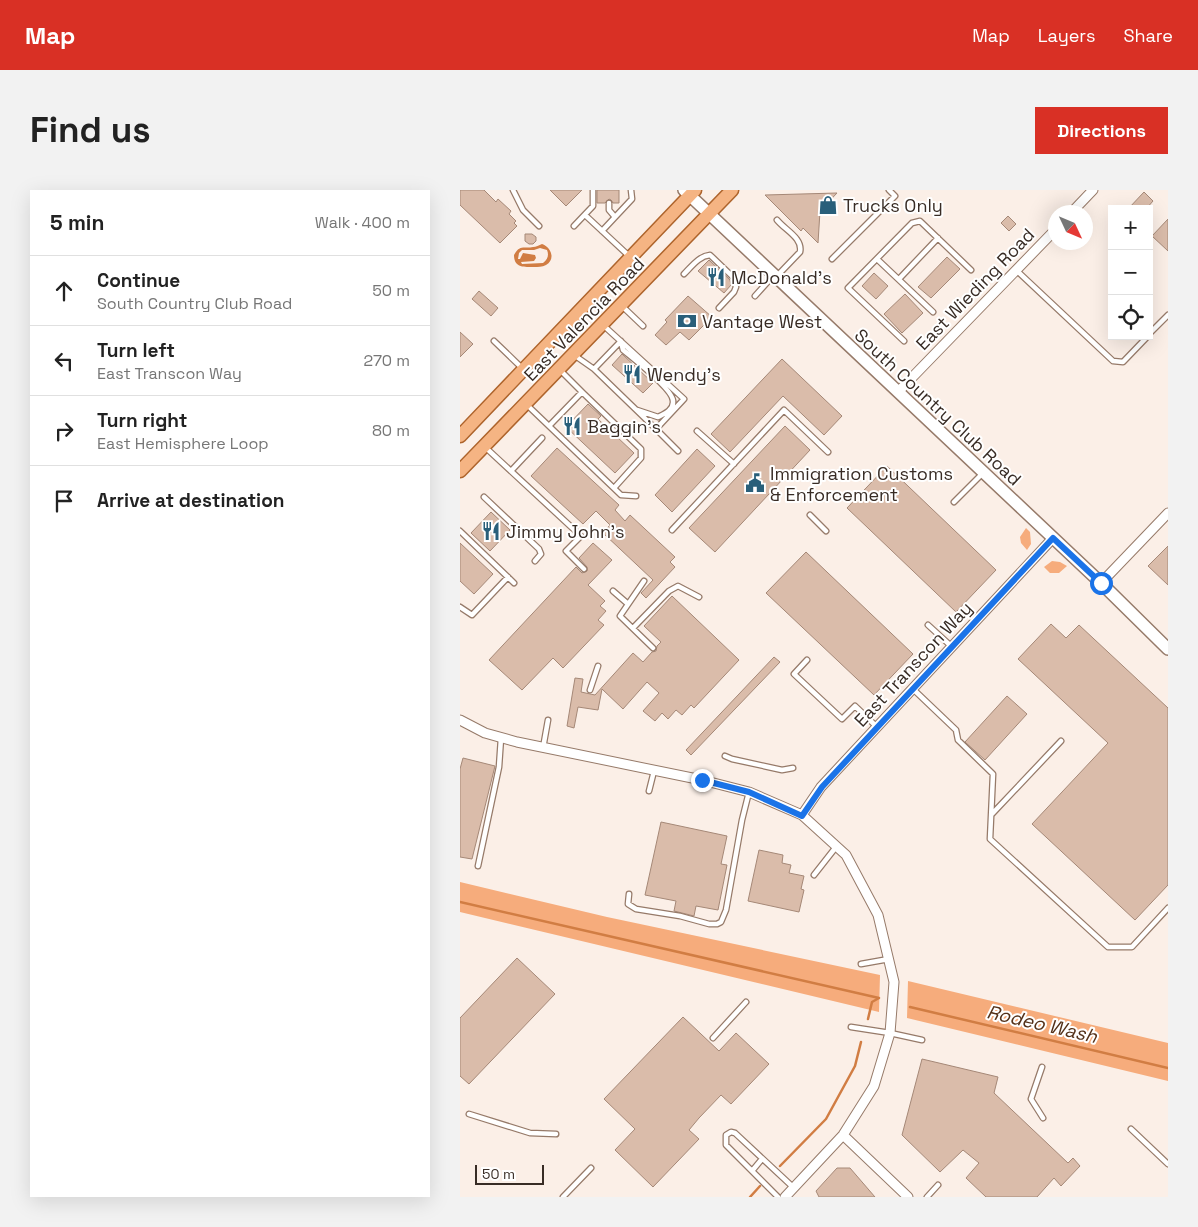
<!DOCTYPE html>
<html lang="en">
<head>
<meta charset="utf-8">
<style>
	:root { --surface:#fff; --page:#f2f2f2; --text:#222; --muted:#767676; --line:#e0e0e0; --accent:#d93025 }
	body { margin:0; font-family:"Space Grotesk",sans-serif; background:var(--page); color:var(--text) }
	.controls { position:absolute; right:15px; top:15px; display:grid; overflow:hidden; border-radius:0px; box-shadow:0 5px 20px #0002 }
	.controls button { width:45px; height:45px; display:grid; place-items:center; padding:0; border:0; border-bottom:1px solid var(--line); background:var(--surface); color:var(--text); font:25px sans-serif }
	.compass { position:absolute; left:588px; top:15px; width:45px; height:45px; border-radius:50%; background:var(--surface); box-shadow:0 5px 20px #0002; rotate:134deg }
	.scale { position:absolute; left:15px; bottom:12px; width:69px; box-sizing:border-box; padding-left:5px; border:2px solid #382c25; border-top:0; font-size:14px; line-height:18px; white-space:nowrap; color:#382c25; -webkit-text-stroke:4px #fff; paint-order:stroke }
	.stop { position:absolute; width:15px; height:15px; margin:-11px; border:4px solid #1a73e8; border-radius:50%; background:#fff }
	.stop.end { background:#1a73e8; border-color:#fff; box-shadow:0 1px 5px #0008 }
	.list { margin:0; padding:0; list-style:none }
	h2 { display:flex; justify-content:space-between; align-items:center; height:65px; margin:0; padding:0 20px; font-size:21px }
	h2 small { font-size:16px; font-weight:400; color:var(--muted) }
	.list li { display:grid; grid-template-columns:32px 1fr auto; gap:15px; align-items:center; box-sizing:border-box; height:70px; padding:0 20px; border-top:1px solid var(--line) }
	.list b { display:block; font-size:19px; white-space:nowrap }
	.list p { margin:0; font-size:16px; white-space:nowrap; color:var(--muted) }
	.list em { font-size:16px; font-style:normal; color:var(--muted) }
	.icon { flex:none; width:28px; height:28px; fill:none; stroke:currentColor; stroke-width:2; stroke-linecap:round; stroke-linejoin:round }
	.map { position:relative; flex:none; width:708px; height:1007px; overflow:hidden; border-radius:0px }
	header { display:flex; align-items:center; gap:30px; box-sizing:border-box; height:70px; padding:0 25px; background:var(--accent); color:#fff }
	header strong { font-size:24px }
	nav { display:flex; gap:28px; margin-inline-start:auto; font-size:18px }
	.intro { display:flex; align-items:center; justify-content:space-between; box-sizing:border-box; height:120px; padding:0 30px }
	h1 { margin:0; font-size:35px }
	.button { padding:12px 22px; border-radius:0px; background:var(--accent); color:#fff; font-size:18px; font-weight:700 }
	main { display:flex; gap:30px; padding:0 30px }
	aside { flex:1; background:var(--surface); border-radius:0px; box-shadow:0 5px 20px #0002 }
	.map>svg:first-child { display:block }
</style>
</head>
<body>
<header>
<strong>Map</strong>
<nav><a>Map</a><a>Layers</a><a>Share</a></nav>
</header>
<div class="intro"><h1>Find us</h1><a class="button">Directions</a></div>
<main>
<aside>
<h2>5 min<small>Walk · 400 m</small></h2>
<ul class="list">
<li><svg class="icon" aria-label="ahead" viewBox="0 0 24 24"><path d="M12 20V5M6 11l6-6 6 6"/></svg><div><b>Continue</b><p>South Country Club Road</p></div><em>50 m</em></li>
<li><svg class="icon" aria-label="left" viewBox="0 0 24 24"><path d="M17 20v-9H6M10 6l-5 5 5 5"/></svg><div><b>Turn left</b><p>East Transcon Way</p></div><em>270 m</em></li>
<li><svg class="icon" aria-label="right" viewBox="0 0 24 24"><path d="M7 20v-9h11M14 6l5 5-5 5"/></svg><div><b>Turn right</b><p>East Hemisphere Loop</p></div><em>80 m</em></li>
<li><svg class="icon" aria-label="arrive" viewBox="0 0 24 24"><path d="M6 21V4h12l-3 4 3 4H6"/></svg><div><b>Arrive at destination</b></div></li>
</ul>
</aside>
<div class="map">
<svg width="708" height="1007" viewBox="0 0 708 1007">
	<rect width="100%" height="100%" fill="#fbefe7"/>
	<path fill="#f6ac7c" d="M566,338L570,342L571,354L567,360L561,353L560,347Z
		M592,371L600,372L607,376L599,383H590L584,377Z
		M0,692L147,727L420,785L419,822L0,722Z
		M448,791L708,853V891L447,828Z"/>
	<path fill="#d17d43" fill-rule="evenodd" d="M82,54C91,57 96,69 86,75C82,77 78,77 74,77C64,77 54,78 54,65C60,54 64,59 73,57C76,57 79,55 82,54ZM80,58L87,60C89,65 88,69 83,73L62,74L61,72L74,71L76,68L75,65L63,63L60,69H58L59,63L62,60H74Z"/>
	<g fill="none" stroke-linecap="round" stroke-linejoin="round">
		<path stroke="#d17d43" stroke-width="2.5" d="M0,712L419,808
			M450,817L708,878
			M408,829L412,812L419,808
			M320,976L366,929L395,876L401,852
			M290,1007L300,996"/>
	</g>
	<path fill="#dabcaa" stroke="#a58877" d="M0,0H24L36,12L38,9L51,21L49,24L56,31L54,33L57,36L40,53L0,15Z
		M90,0H122L106,16Z
		M137,0H159V13H153L151,10L149,9L145,13H137Z
		M684,2L693,11L686,19H668Z
		M377,3L360,21L358,53L343,38L341,41L305,5Z
		M548,26L556,34L549,41L541,33Z
		M708,29V61L692,46Z
		M65,44H72L76,47V51L73,54H69L65,51Z
		M487,67L500,79L471,108L458,97Z
		M249,70L270,90L271,95L264,103L238,81Z
		M414,83L428,96L416,109L402,96Z
		M19,101L38,118L31,126L12,109Z
		M445,104L463,123L442,143L424,124Z
		M228,106L252,127L229,150L220,142L206,155L195,145L207,132L205,130Z
		M0,142L13,154L0,167Z
		M162,164L193,193L183,203L152,175Z
		M322,169L382,226L364,245L323,206L270,262L251,244Z
		M128,214L141,226L138,229L174,263L155,283L106,237Z
		M325,236L350,260L255,362L229,338Z
		M97,258L159,315L155,320L165,331L170,325L215,367L210,372L215,377L186,408L181,403L193,390L143,343L150,335L136,321L123,334L71,286Z
		M237,259L255,276L212,322L195,305Z
		M427,276L536,380L496,422L387,318Z
		M31,322L50,340L30,361L11,343Z
		M0,353L33,384L14,404L0,391Z
		M133,353L152,370L128,395L145,411L140,416L146,421L138,430L144,435L103,478L93,468L62,500L29,470L116,377L122,383L127,381V377L119,368Z
		M708,356V395L688,376Z
		M346,362L453,464L414,505L306,403Z
		M212,406L279,470L234,518L231,515L222,525L216,520L208,529L202,523L195,531L183,521L199,503L187,492L163,519L142,499L138,520L118,517L114,538L107,536L115,488L123,489L121,502L135,505L173,463L183,472L192,462L196,461L197,456L201,452L184,436Z
		M591,434L606,448L619,435L708,518V695L675,730L572,634L648,553L558,469Z
		M314,467L320,472L231,565L226,560Z
		M547,506L567,524L525,570L505,552Z
		M3,568L35,576L12,669L0,667V579Z
		M201,632L267,646L261,674L267,675L258,720L236,716L234,726L214,721L216,711L185,705Z
		M299,660L323,665L322,673L331,675L329,683L344,686L341,699L344,700L339,722L288,711Z
		M57,768L95,804L9,894L0,886V828Z
		M223,827L259,861L276,843L309,874L271,914L261,905L239,928L229,940L239,949L193,997L155,960L175,939L144,909Z
		M462,869L538,887L534,903L608,973L613,968L620,976L601,996L594,988L577,1007H526L506,988L519,973L503,960L480,982L442,945Z
		M377,978H390L415,1007H359L356,1001Z"/>
	<g fill="none" stroke-linecap="round" stroke-linejoin="round">
		<g stroke="#967a69" stroke-width="7">
			<path id="lane" d="M53,0L63,20L79,36
				M149,13V20L155,27
				M125,25L169,66
				M114,36L133,16V0
				M142,41L172,9L171,0
				M372,69L435,6L429,0
				M417,69L473,122
				M556,80L653,171L663,172L688,146
				M224,84C232,76 239,66 250,65L274,88L276,97L274,102L259,118
				M316,87L340,62C343,48 325,40 317,30
				M439,89L478,48
				M295,106L313,86
				M162,116L183,136
				M689,144L708,125
				M34,151L62,178
				M444,151L388,98L452,33L460,31L511,80
				M161,152L163,160C173,168 213,200 213,211C214,220 204,224 198,227L177,220
				M114,165L134,179L196,239L224,209L143,135
				M134,179L161,151
				M122,202L181,259V268L154,298
				M66,214L161,305L176,306
				M89,236L122,202L100,180
				M196,239L218,261
				M237,241L274,274
				M25,257L121,346L106,361L124,379
				M51,281L82,248
				M24,307L79,359L81,364L75,371
				M494,312L523,283
				M350,325L366,341
				M212,340L324,220L368,262
				M0,341L54,393
				M184,391L160,426L193,458
				M153,401L168,414
				M0,417L12,425L48,387
				M468,435L491,456
				M173,438L209,401L218,396L239,407
				M347,470L334,484L382,529L395,516L417,537
				M453,499L496,540L498,550L533,584L530,649L648,757H672L708,718
				M130,500L138,476
				M83,558L88,530
				M265,566L272,569L322,580L333,578
				M189,601L194,581
				M532,624L601,551
				M18,676L39,577L41,548
				M354,685L376,657
				M169,704L168,714L176,719L220,726L249,734H257L261,732L266,720L282,630L289,602
				M401,774L429,769
				M391,837L430,843L462,850
				M253,848L286,812
				M582,877L571,909L583,928
				M9,924L70,943L96,944
				M671,939L708,974
				M292,981L302,969
				M103,1007L131,978
				M318,1007L266,955V945L271,942L275,943L334,998
				M467,1007L478,995"/>
		</g>
		<g stroke="#967a69" stroke-width="11">
			<path id="street" d="M612,22L633,0
				M438,202L596,39
				M641,393L708,323
				M0,530L25,543L57,552L242,590L289,602L342,625L386,665L418,725L434,792L430,843L414,896L383,945L325,1007
				M342,625L361,597L593,348
				M383,945L448,1007"/>
		</g>
		<g stroke="#967a69" stroke-width="14">
			<path id="secondary" d="M224,0L641,393L708,459"/>
		</g>
		<g stroke="#ae642c" stroke-width="15">
			<path id="primary" d="M0,246L235,0
				M0,281L272,0"/>
		</g>
		<use href="#lane" stroke="#fff" stroke-width="4.5"/>
		<use href="#street" stroke="#fff" stroke-width="9"/>
		<use href="#secondary" stroke="#fff" stroke-width="11"/>
		<use href="#primary" stroke="#f5b483" stroke-width="12"/>
	</g>
	<g fill="none" stroke-linecap="round" stroke-linejoin="round">
		<path stroke="#1a73e8" stroke-width="6" d="M242,590L289,602L342,626L362,597L593,348L641,393"/>
	</g>
	<defs>
		<g id="shop-bare" transform="scale(1.5)"><path d="M-5-2.5h2.3a2.7 3.5 0 0 1 5.4 0H5L5.5 6h-11ZM-1.5-2.5h3a1.5 2.3 0 0 0-3 0Z" fill="#295f7a" stroke="#fff" stroke-width="2.5" paint-order="stroke"/></g>
		<g id="restaurant-bare" transform="scale(1.5)"><path d="M-5-6h1v4h1v-4h1v4h1v-4h1v5L-1.5 .5V6h-2V.5L-5-1ZM5-6V6H3V1.5H1.5Q1.5-4 5-6Z" fill="#295f7a" stroke="#fff" stroke-width="2.5" paint-order="stroke"/></g>
		<g id="bank-bare" transform="scale(1.5)"><path d="M-6-4H6V4H-6ZM0-2.3a2.3 2.3 0 1 0 0 4.6a2.3 2.3 0 1 0 0-4.6Z" fill="#295f7a" stroke="#fff" stroke-width="2.5" paint-order="stroke"/></g>
		<g id="civic-bare" transform="scale(1.5)"><path d="M-.6-6.5H3V-4.5H.6V-3L4-1V1h2V6H-6V1h2V-1L-.6-3ZM-1.2 2.5V6h2.4V2.5Z" fill="#295f7a" stroke="#fff" stroke-width="2.5" paint-order="stroke"/></g>
	</defs>
	<g fill-rule="evenodd">
		<use href="#shop-bare" x="368" y="15"/>
		<use href="#restaurant-bare" x="256" y="87"/>
		<use href="#bank-bare" x="227" y="131"/>
		<use href="#restaurant-bare" x="172" y="184"/>
		<use href="#restaurant-bare" x="112" y="236"/>
		<use href="#civic-bare" x="295" y="293"/>
		<use href="#restaurant-bare" x="31" y="341"/>
	</g>
	<g text-anchor="middle" dominant-baseline="central" stroke-width="4" stroke-linejoin="round" paint-order="stroke">
		<g font-size="18" fill="#382c25" stroke="#fff" text-anchor="start">
			<text x="383" y="15">Trucks Only</text>
			<text x="271" y="87">McDonald's</text>
			<text x="242" y="131">Vantage West</text>
			<text x="187" y="184">Wendy's</text>
			<text x="127" y="236">Baggin's</text>
			<text x="310" y="283">Immigration Customs<tspan x="310" dy="21">&amp; Enforcement</tspan></text>
			<text x="46" y="341">Jimmy John's</text>
		</g>
		<g font-size="18" fill="#382c25" stroke="#fff">
			<text transform="translate(515 99) rotate(-46)">East Wieding Road</text>
			<text transform="translate(124 129) rotate(-46)">East Valencia Road</text>
			<text transform="translate(478 217) rotate(43)">South Country Club Road</text>
			<text transform="translate(453 474) rotate(-47)">East Transcon Way</text>
		</g>
		<g font-size="19" font-style="italic" fill="#543119" stroke="#fff">
			<text transform="translate(582 834) rotate(13)">Rodeo Wash</text>
		</g>
	</g>
</svg>
<div class="controls">
<button>+</button>
<button>−</button>
<button><svg class="icon" aria-label="locate" viewBox="0 0 24 24"><circle cx="12" cy="12" r="6"/><path d="M12 2v4M12 18v4M2 12h4M18 12h4"/></svg></button>
</div>
<svg class="compass" viewBox="-18 -18 36 36"><path d="M0-13l5 13h-10z" fill="#e53935"/><path d="M0 13l5-13h-10z" fill="#767676"/></svg>
<div class="scale">50 m</div>
<div class="stop" style="left:641px;top:393px"></div>
<div class="stop end" style="left:242px;top:590px"></div>
</div>
</main>
</body>
</html>
